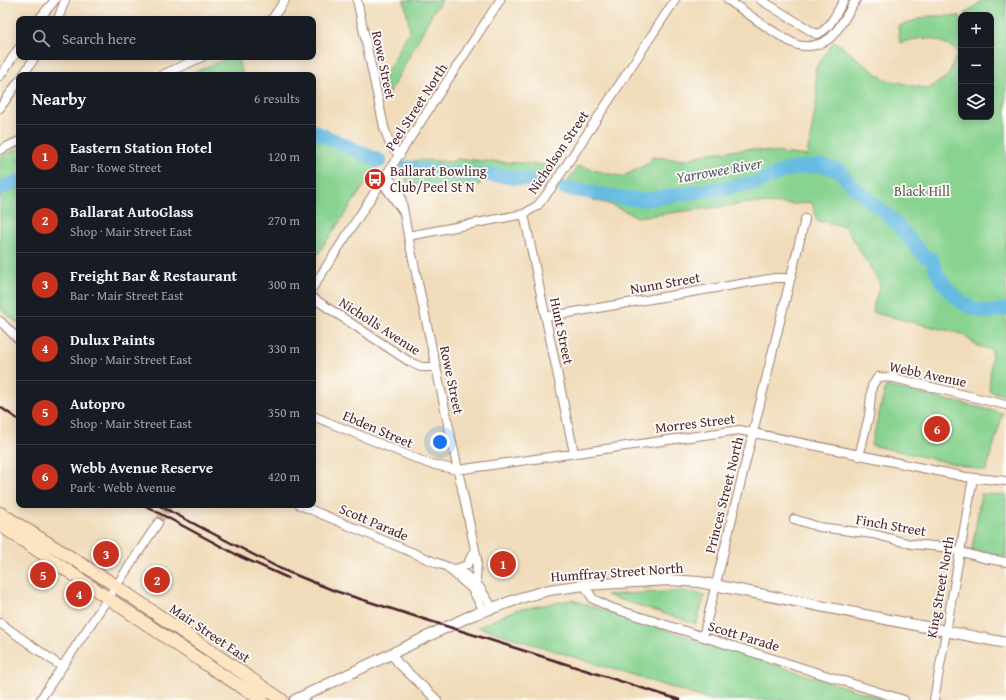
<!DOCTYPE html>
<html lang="en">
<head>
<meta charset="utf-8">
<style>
	:root { --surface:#171b24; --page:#242831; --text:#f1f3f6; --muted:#9ea1a6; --line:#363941; --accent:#c8321e }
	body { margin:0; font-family:"Gentium Book Plus",serif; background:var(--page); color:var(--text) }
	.controls { position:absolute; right:12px; top:12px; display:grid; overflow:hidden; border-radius:8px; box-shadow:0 2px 10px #0003 }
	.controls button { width:36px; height:36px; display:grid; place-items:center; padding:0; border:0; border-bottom:1px solid var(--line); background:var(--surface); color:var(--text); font:20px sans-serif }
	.you { position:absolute; left:440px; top:442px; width:14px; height:14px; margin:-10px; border:3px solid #fff; border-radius:50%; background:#1a73e8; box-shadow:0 0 0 6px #1a73e833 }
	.badge { display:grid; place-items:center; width:26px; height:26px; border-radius:50%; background:var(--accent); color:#fff; font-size:13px; font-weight:700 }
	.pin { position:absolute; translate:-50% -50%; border:2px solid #fff; box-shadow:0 1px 4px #0006 }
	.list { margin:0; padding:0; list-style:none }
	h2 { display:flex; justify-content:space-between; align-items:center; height:52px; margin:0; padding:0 16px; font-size:17px }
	h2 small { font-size:13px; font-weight:400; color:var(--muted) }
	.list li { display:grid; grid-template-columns:26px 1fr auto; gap:12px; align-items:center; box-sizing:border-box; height:64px; padding:0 16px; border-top:1px solid var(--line) }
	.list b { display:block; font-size:15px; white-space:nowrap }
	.list p { margin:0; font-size:13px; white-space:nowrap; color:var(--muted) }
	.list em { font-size:13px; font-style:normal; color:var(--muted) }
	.icon { flex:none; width:22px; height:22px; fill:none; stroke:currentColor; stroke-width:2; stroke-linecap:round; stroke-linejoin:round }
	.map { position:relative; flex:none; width:1006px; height:700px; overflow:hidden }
	.search { position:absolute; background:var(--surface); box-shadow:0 2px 10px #0003; left:16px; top:16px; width:300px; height:44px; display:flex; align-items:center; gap:10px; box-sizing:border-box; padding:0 14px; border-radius:8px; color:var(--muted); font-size:15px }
	.panel { position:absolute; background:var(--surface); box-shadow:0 2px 10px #0003; left:16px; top:72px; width:300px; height:436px; border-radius:8px }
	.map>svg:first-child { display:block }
</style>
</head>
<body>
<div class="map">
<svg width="1006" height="700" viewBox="0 0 1006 700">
	<rect width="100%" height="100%" fill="#fdfcf7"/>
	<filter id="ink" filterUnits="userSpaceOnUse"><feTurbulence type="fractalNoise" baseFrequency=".025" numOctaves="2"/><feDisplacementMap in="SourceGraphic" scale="8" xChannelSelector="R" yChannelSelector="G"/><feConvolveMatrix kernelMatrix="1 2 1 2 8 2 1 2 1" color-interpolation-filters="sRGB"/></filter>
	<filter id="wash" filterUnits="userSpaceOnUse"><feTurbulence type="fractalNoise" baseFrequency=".012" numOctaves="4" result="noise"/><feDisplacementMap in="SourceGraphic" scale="16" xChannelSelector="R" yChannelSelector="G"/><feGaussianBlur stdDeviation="0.9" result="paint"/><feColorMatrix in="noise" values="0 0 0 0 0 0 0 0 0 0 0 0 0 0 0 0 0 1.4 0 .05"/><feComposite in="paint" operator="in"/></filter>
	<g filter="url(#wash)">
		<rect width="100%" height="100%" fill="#f0dcba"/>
		<path fill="#88d390" stroke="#69795e" d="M404,0H442L433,12L389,94L384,77L410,30Z
			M982,0H1006V395L989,391L992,350L978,346L962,334L874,313L873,307L880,284L845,226L817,221L812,202L796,204L750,203L638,217L609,204L561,192L578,166L622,177L649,163L652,157L685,160L709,153L747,149L807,156L817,99L815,69L834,41L884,79L928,89L948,76L958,52C938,36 923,36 900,43L898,26L928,16H961V117H991V15H964Z
			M230,57H237L243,75H188Z
			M313,138L377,167L313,261Z
			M19,148V324L0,309V157Z
			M456,159L549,165L534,187L481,179L480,185L466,183V187L408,184L404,173L406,163L418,160L452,162Z
			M886,386L1003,413L986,471L871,445Z
			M981,494L1006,495V557L972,550Z
			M683,591L705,595L696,624L606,595Z
			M572,600L886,700H711L478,627L516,610Z"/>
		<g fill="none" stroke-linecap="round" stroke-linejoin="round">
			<path stroke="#66bbe3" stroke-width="14" d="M313,131L380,161
				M407,167C450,177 493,171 538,182
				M564,188L623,198L643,200L757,183L778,173L796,168L821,165L840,171L848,182L894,221L924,256L932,259C939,284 960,309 988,312C993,312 1000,310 1006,309
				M0,189L19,181"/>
		</g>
	</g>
	<g filter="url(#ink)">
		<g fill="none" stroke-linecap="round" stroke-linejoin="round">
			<path stroke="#cfb69d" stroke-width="8" stroke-dasharray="8 4" stroke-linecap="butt" d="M158,523L169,505"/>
			<g stroke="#9d7e72" stroke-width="10">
				<path id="minor" d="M357,0L384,127L390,145L400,155
					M728,0C745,11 780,39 798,45C808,48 821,45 830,38C840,29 848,12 856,0
					M761,0L816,34C829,32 838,10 844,0
					M39,19L55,0
					M58,19L65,0
					M272,19L285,0
					M23,75L35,57
					M162,75L202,57
					M0,76L19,48
					M0,108L19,81
					M0,150L19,141
					M387,174L401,197L408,236L477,559L476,582
					M382,182L402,210
					M524,214L574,453
					M408,236L524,214L538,205L550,190L675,0
					M313,287L500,0
					M313,298L410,362L421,367H435
					M545,317L775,278H790
					M0,321L19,340
					M313,416L427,463L457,470L739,430L966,477L1006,481
					M859,456L869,416L872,386L878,377L894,378L1006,405
					M300,505L437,563L462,572L478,585L492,607
					M794,519L819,527L873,534L911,544L943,547L983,558L1006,562
					M449,569L472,589L484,611
					M456,569L467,565L474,551
					M584,585L593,599L612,608L904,700
					M0,623L62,667
					M703,637L805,219
					M391,654L399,664L437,700
					M40,700L158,523
					M934,700L973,478"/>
			</g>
			<g stroke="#9d7e72" stroke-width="12">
				<path id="tertiary" d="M295,700L470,616L524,597L549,590L584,585L670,580L699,582L1006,643"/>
			</g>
			<g stroke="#9d7e72" stroke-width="14">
				<path id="secondary" d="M0,513L107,580L282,700
					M0,525L210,667L262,700"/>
			</g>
			<use href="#minor" stroke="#fff" stroke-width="8"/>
			<use href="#tertiary" stroke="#fff" stroke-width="10"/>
			<use href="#secondary" stroke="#fde5c4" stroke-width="12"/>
			<path stroke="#4a1f2b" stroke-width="2.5" d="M0,407L19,420
				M144,505L239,556L288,578
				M158,505L281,569L335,591L680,700"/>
		</g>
	</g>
	<defs>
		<g id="bus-disc" transform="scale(1.15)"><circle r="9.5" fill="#c8321e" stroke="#fdfcf7"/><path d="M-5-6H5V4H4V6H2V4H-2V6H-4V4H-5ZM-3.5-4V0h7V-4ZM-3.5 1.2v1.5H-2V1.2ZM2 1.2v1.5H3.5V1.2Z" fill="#fff"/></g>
	</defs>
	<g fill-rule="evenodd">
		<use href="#bus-disc" x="375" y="179"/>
	</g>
	<g text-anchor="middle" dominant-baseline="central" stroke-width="3.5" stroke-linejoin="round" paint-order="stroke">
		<g font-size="14" fill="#4a1f2b" stroke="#fdfcf7">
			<text transform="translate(384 65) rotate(78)">Rowe Street</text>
			<text transform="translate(416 107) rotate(-57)">Peel Street North</text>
			<text transform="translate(558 152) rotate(-56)">Nicholson Street</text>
			<text transform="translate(665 283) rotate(-10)">Nunn Street</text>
			<text transform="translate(380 326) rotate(33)">Nicholls Avenue</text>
			<text transform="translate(562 331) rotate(78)">Hunt Street</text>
			<text transform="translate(928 374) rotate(12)">Webb Avenue</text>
			<text transform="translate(452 380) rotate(78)">Rowe Street</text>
			<text transform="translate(695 423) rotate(-7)">Morres Street</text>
			<text transform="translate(378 429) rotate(23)">Ebden Street</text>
			<text transform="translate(724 495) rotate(-76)">Princes Street North</text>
			<text transform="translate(374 522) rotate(23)">Scott Parade</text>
			<text transform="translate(891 525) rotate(10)">Finch Street</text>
			<text transform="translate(617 572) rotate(-4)">Humffray Street North</text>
			<text transform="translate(940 587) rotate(-80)">King Street North</text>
			<text transform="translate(210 633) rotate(34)">Mair Street East</text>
			<text transform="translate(744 636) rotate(17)">Scott Parade</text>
		</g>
		<g font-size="14" fill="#4a1f2b" stroke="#fdfcf7" text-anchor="start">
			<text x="390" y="171">Ballarat Bowling<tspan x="390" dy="16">Club/Peel St N</tspan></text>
		</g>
		<g font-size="14" fill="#5d5549" stroke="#fdfcf7">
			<text x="922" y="191">Black Hill</text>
		</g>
		<g font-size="15" font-style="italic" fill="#54566b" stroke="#fdfcf7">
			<text transform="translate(719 170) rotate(-10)">Yarrowee River</text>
		</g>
	</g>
</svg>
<div class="controls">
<button>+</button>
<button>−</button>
<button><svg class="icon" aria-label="layers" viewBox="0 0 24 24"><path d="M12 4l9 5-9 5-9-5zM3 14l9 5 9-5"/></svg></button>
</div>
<div class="you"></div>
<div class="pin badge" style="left:503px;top:564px">1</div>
<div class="pin badge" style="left:157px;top:580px">2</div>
<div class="pin badge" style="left:106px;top:554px">3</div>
<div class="pin badge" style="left:79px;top:594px">4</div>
<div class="pin badge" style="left:43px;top:575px">5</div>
<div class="pin badge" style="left:937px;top:429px">6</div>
<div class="search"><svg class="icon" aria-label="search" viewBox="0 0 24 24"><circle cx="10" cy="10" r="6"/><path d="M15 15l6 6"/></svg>Search here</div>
<section class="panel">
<h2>Nearby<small>6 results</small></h2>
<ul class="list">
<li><span class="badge">1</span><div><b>Eastern Station Hotel</b><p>Bar · Rowe Street</p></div><em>120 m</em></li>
<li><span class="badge">2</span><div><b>Ballarat AutoGlass</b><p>Shop · Mair Street East</p></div><em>270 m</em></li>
<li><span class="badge">3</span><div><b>Freight Bar &amp; Restaurant</b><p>Bar · Mair Street East</p></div><em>300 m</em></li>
<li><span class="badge">4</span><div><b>Dulux Paints</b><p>Shop · Mair Street East</p></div><em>330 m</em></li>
<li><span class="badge">5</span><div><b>Autopro</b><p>Shop · Mair Street East</p></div><em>350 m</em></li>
<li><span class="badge">6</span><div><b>Webb Avenue Reserve</b><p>Park · Webb Avenue</p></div><em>420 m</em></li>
</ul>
</section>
</div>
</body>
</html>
